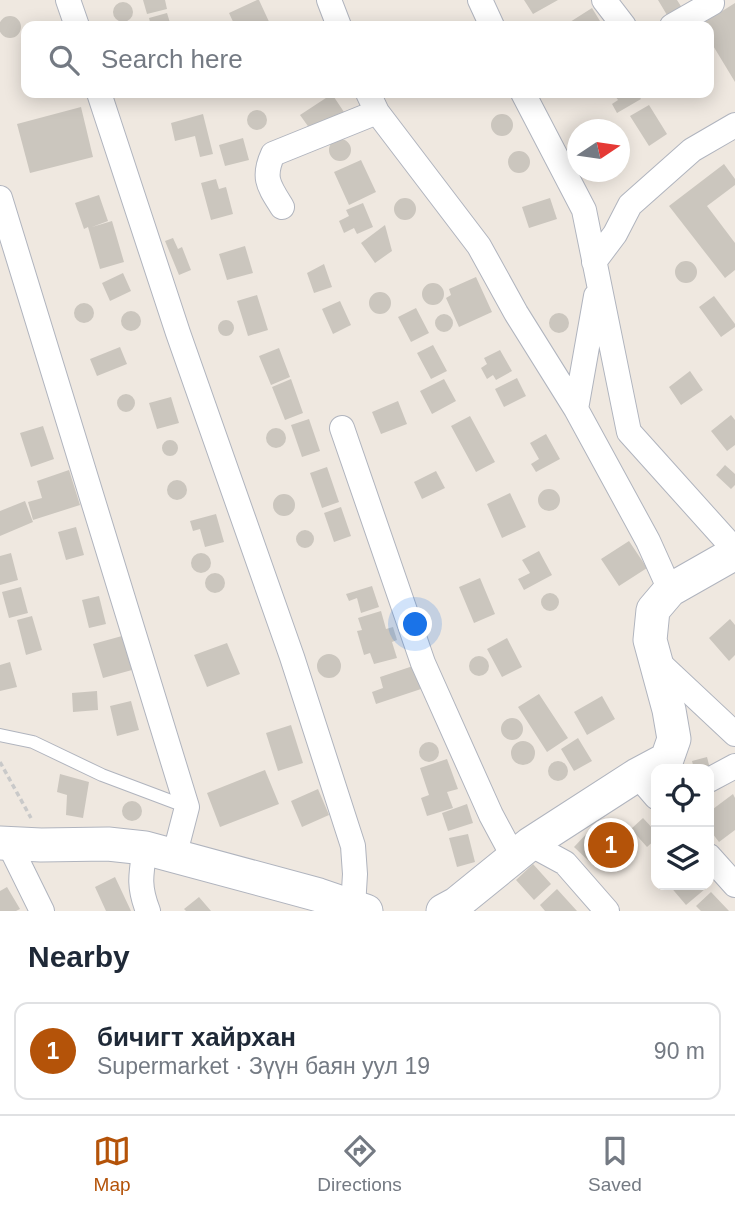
<!DOCTYPE html>
<html lang="en">
<head>
<meta charset="utf-8">
<style>
	:root { --surface:#fff; --page:#f2f2f3; --text:#1f2937; --muted:#747a83; --line:#e0e1e3; --accent:#b45309 }
	body { margin:0; font-family:Helvetica,sans-serif; background:var(--page); color:var(--text) }
	.controls { position:absolute; right:21px; bottom:21px; display:grid; overflow:hidden; border-radius:14px; box-shadow:0 4px 18px #0003 }
	.controls button { width:63px; height:63px; display:grid; place-items:center; padding:0; border:0; border-bottom:2px solid var(--line); background:var(--surface); color:var(--text); font:35px sans-serif }
	.compass { position:absolute; left:567px; top:119px; width:63px; height:63px; border-radius:50%; background:var(--surface); box-shadow:0 4px 18px #0003; rotate:77deg }
	.you { position:absolute; left:416px; top:625px; width:24px; height:24px; margin:-18px; border:5px solid #fff; border-radius:50%; background:#1a73e8; box-shadow:0 0 0 10px #1a73e833 }
	.badge { display:grid; place-items:center; width:46px; height:46px; border-radius:50%; background:var(--accent); color:#fff; font-size:23px; font-weight:700 }
	.pin { position:absolute; translate:-50% -50%; border:4px solid #fff; box-shadow:0 2px 7px #0006 }
	.list { margin:0; padding:0; list-style:none }
	h2 { display:flex; justify-content:space-between; align-items:center; height:91px; margin:0; padding:0 28px; font-size:30px }
	h2 small { font-size:23px; font-weight:400; color:var(--muted) }
	.list li { display:grid; grid-template-columns:46px 1fr auto; gap:21px; align-items:center; box-sizing:border-box; height:98px; margin:0 14px 14px; padding:0 14px; border:2px solid var(--line); border-radius:14px }
	.list b { display:block; font-size:26px; white-space:nowrap }
	.list p { margin:0; font-size:23px; white-space:nowrap; color:var(--muted) }
	.list em { font-size:23px; font-style:normal; color:var(--muted) }
	.icon { flex:none; width:38px; height:38px; fill:none; stroke:currentColor; stroke-width:2; stroke-linecap:round; stroke-linejoin:round }
	.map { position:relative; flex:none; width:735px; height:911px; overflow:hidden }
	.search { position:absolute; background:var(--surface); box-shadow:0 4px 18px #0003; left:21px; right:21px; top:21px; height:77px; display:flex; align-items:center; gap:18px; box-sizing:border-box; padding:0 24px; border-radius:14px; color:var(--muted); font-size:26px }
	.sheet { height:203px; background:var(--surface) }
	nav { display:flex; justify-content:space-around; align-items:center; box-sizing:border-box; height:98px; border-top:2px solid var(--line); background:var(--surface); font-size:19px; color:var(--muted) }
	nav a { display:grid; justify-items:center; gap:4px }
	nav .on { color:var(--accent) }
	.map>svg:first-child { display:block }
</style>
</head>
<body>
<div class="map">
<svg width="735" height="911" viewBox="0 0 735 911">
	<rect width="100%" height="100%" fill="#efe8e0"/>
	<path fill="#cbc6be" d="M143,0H165L167,9L147,14Z
		M257,0H259L271,26H235L229,13Z
		M524,0H558L533,14Z
		M658,0H677L684,11L670,20Z
		M113 12a10 10 0 1 1 20 0a10 10 0 1 1-20 0Z
		M735,3V82L709,39V26H701L700,25Z
		M592,8L603,26H573L570,22Z
		M167,13L171,26H151L149,18Z
		M-1 27a11 11 0 1 1 22 0a11 11 0 1 1-22 0Z
		M613,93H637L641,99L617,113L612,104L618,100Z
		M332,94L346,115L315,136L300,115Z
		M649,105L667,134L649,146L630,116Z
		M81,107L93,157L30,173L17,124Z
		M247 120a10 10 0 1 1 20 0a10 10 0 1 1-20 0Z
		M491 125a11 11 0 1 1 22 0a11 11 0 1 1-22 0Z
		M203,114L213,154L200,157L195,136L175,141L171,123Z
		M243,138L249,160L225,166L219,145Z
		M329 150a11 11 0 1 1 22 0a11 11 0 1 1-22 0Z
		M508 162a11 11 0 1 1 22 0a11 11 0 1 1-22 0Z
		M361,160L376,192L349,205L334,172Z
		M724,164L735,179V185L707,206L735,243V270L725,278L669,206Z
		M216,179L219,189L226,187L233,214L211,220L201,183Z
		M99,195L108,221L92,227L112,221L124,262L100,269L88,227L84,229L75,203Z
		M394 209a11 11 0 1 1 22 0a11 11 0 1 1-22 0Z
		M550,198L557,219L529,228L522,207Z
		M363,203L373,227L357,234L354,228L344,233L339,221L349,216L346,210Z
		M385,225L392,251L375,263L361,243Z
		M173,238L178,249L182,247L191,270L179,275L165,241Z
		M245,246L253,273L227,280L219,254Z
		M675 272a11 11 0 1 1 22 0a11 11 0 1 1-22 0Z
		M324,264L332,287L314,293L307,273Z
		M123,273L131,291L110,301L102,283Z
		M476,277L492,312L459,327L446,298L451,295L449,289Z
		M422 294a11 11 0 1 1 22 0a11 11 0 1 1-22 0Z
		M369 303a11 11 0 1 1 22 0a11 11 0 1 1-22 0Z
		M257,295L268,330L248,336L237,301Z
		M714,296L735,324V327L721,337L699,307Z
		M340,301L351,325L333,334L322,309Z
		M74 313a10 10 0 1 1 20 0a10 10 0 1 1-20 0Z
		M416,308L429,333L411,342L398,317Z
		M121 321a10 10 0 1 1 20 0a10 10 0 1 1-20 0Z
		M549 323a10 10 0 1 1 20 0a10 10 0 1 1-20 0Z
		M435 323a9 9 0 1 1 18 0a9 9 0 1 1-18 0Z
		M218 328a8 8 0 1 1 16 0a8 8 0 1 1-16 0Z
		M433,345L447,371L431,379L417,353Z
		M120,347L127,364L97,376L90,359Z
		M279,348L290,377L271,385L259,356Z
		M500,350L512,371L496,380L493,375L487,379L481,368L487,364L484,358Z
		M690,371L703,390L681,405L669,387Z
		M517,378L526,396L504,407L495,389Z
		M291,379L303,413L285,420L272,387Z
		M444,379L456,401L432,414L420,391Z
		M117 403a9 9 0 1 1 18 0a9 9 0 1 1-18 0Z
		M171,397L179,423L157,429L149,403Z
		M398,401L407,424L381,434L372,412Z
		M731,415L735,420V445L727,451L711,431Z
		M470,416L495,462L476,472L451,426Z
		M309,419L320,451L302,457L291,425Z
		M43,426L54,459L31,467L20,433Z
		M266 438a10 10 0 1 1 20 0a10 10 0 1 1-20 0Z
		M546,434L560,459L536,472L531,464L539,459L530,443Z
		M162 448a8 8 0 1 1 16 0a8 8 0 1 1-16 0Z
		M725,465L735,474V485L731,489L716,475Z
		M327,467L339,502L322,508L310,473Z
		M69,470L80,505L33,520L28,502L42,498L37,481Z
		M436,471L445,488L422,499L414,482Z
		M167 490a10 10 0 1 1 20 0a10 10 0 1 1-20 0Z
		M538 500a11 11 0 1 1 22 0a11 11 0 1 1-22 0Z
		M510,493L526,527L502,538L487,504Z
		M273 505a11 11 0 1 1 22 0a11 11 0 1 1-22 0Z
		M25,501L33,522L0,536V511Z
		M341,507L351,536L334,542L324,513Z
		M216,514L224,542L205,547L200,529L193,531L190,521Z
		M76,527L84,555L66,560L58,532Z
		M296 539a9 9 0 1 1 18 0a9 9 0 1 1-18 0Z
		M629,541L647,568L619,586L601,559Z
		M539,551L552,575L524,590L518,579L530,573L522,560Z
		M11,553L18,580L0,585V556Z
		M191 563a10 10 0 1 1 20 0a10 10 0 1 1-20 0Z
		M205 583a10 10 0 1 1 20 0a10 10 0 1 1-20 0Z
		M480,578L495,614L474,623L459,587Z
		M372,586L379,607L361,613L357,598L349,601L346,594Z
		M21,587L28,613L9,618L2,592Z
		M541 602a9 9 0 1 1 18 0a9 9 0 1 1-18 0Z
		M99,596L106,624L89,628L82,600Z
		M381,611L386,629L393,627L397,640L392,642L397,658L374,664L370,653L364,655L357,631L362,630L358,618Z
		M32,616L42,650L26,655L17,620Z
		M730,619L735,625V655L729,661L709,638Z
		M122,636L132,670L103,678L93,644Z
		M507,638L522,667L502,677L487,649Z
		M227,643L240,674L207,687L194,655Z
		M317 666a12 12 0 1 1 24 0a12 12 0 1 1-24 0Z
		M469 666a10 10 0 1 1 20 0a10 10 0 1 1-20 0Z
		M10,662L17,687L0,691V665Z
		M413,666L421,689L376,704L372,692L383,688L380,677Z
		M97,691L98,710L73,712L72,693Z
		M539,694L568,738L547,752L518,707Z
		M602,696L615,719L587,735L574,712Z
		M131,701L139,730L117,736L110,706Z
		M501 729a11 11 0 1 1 22 0a11 11 0 1 1-22 0Z
		M291,725L303,763L278,771L266,733Z
		M578,738L592,761L574,771L561,749Z
		M511 753a12 12 0 1 1 24 0a12 12 0 1 1-24 0Z
		M419 752a10 10 0 1 1 20 0a10 10 0 1 1-20 0Z
		M707,757L710,769H694L692,761Z
		M447,759L458,789L447,792L453,808L427,816L421,798L429,795L420,768Z
		M548 771a10 10 0 1 1 20 0a10 10 0 1 1-20 0Z
		M265,770L279,804L220,827L207,793Z
		M60,774L89,782L83,818L66,815L67,795L57,792Z
		M318,789L329,815L302,827L291,801Z
		M733,794L735,798V830L719,842L709,829V812Z
		M122 811a10 10 0 1 1 20 0a10 10 0 1 1-20 0Z
		M467,804L473,823L448,831L442,813Z
		M643,818L656,832V839L647,847L631,829Z
		M610 837a10 10 0 1 1 20 0a10 10 0 1 1-20 0Z
		M593,827L613,847L594,866L574,847Z
		M468,834L475,862L457,867L449,838Z
		M533,864L551,884L534,900L516,880Z
		M115,877L131,911H106L95,887Z
		M669,885H702L705,889L686,905Z
		M7,887L20,909L16,911H0V891Z
		M557,889L577,911H545L540,905Z
		M711,892L729,911H701L696,906Z
		M199,897L211,911H186L184,909Z"/>
	<g fill="none" stroke-linecap="round" stroke-linejoin="round">
		<g stroke="#b0b4be" stroke-width="14">
			<path id="lane" d="M0,735L33,742L102,775L187,807"/>
		</g>
		<g stroke="#b0b4be" stroke-width="26">
			<path id="street" d="M68,0L77,26
				M329,0L339,26
				M480,0L492,26
				M604,0L624,26
				M672,26L712,3
				M99,93L178,333L292,657L353,846L355,874L353,907
				M368,93L377,112L479,246L516,313L576,409L648,541L670,590
				M523,93L584,210L629,432L735,550
				M0,198L187,807L174,857
				M282,207C269,186 262,178 273,154L377,112
				M594,262L615,234L630,205L692,150L735,125
				M576,409L596,296
				M342,428L423,663L491,815L513,856
				M656,660L735,734
				M637,775L656,797
				M709,780L735,766
				M9,844L42,911
				M530,844L565,863L607,911
				M145,848C141,874 138,886 148,911
				M709,856L735,885"/>
		</g>
		<g stroke="#b0b4be" stroke-width="35">
			<path id="secondary" d="M0,843L41,845L108,844L145,848L319,895L366,911
				M443,911L456,904L530,844L637,775L667,759L674,739L669,710L650,640L653,610L670,590L735,553"/>
		</g>
		<path stroke="#c9c9c9" stroke-width="3.5" stroke-dasharray="5 3.5" stroke-linecap="butt" d="M0,762L31,818"/>
		<use href="#lane" stroke="#fff" stroke-width="12"/>
		<use href="#street" stroke="#fff" stroke-width="24"/>
		<use href="#secondary" stroke="#fff" stroke-width="33"/>
	</g>
</svg>
<div class="controls">
<button><svg class="icon" aria-label="locate" viewBox="0 0 24 24"><circle cx="12" cy="12" r="6"/><path d="M12 2v4M12 18v4M2 12h4M18 12h4"/></svg></button>
<button><svg class="icon" aria-label="layers" viewBox="0 0 24 24"><path d="M12 4l9 5-9 5-9-5zM3 14l9 5 9-5"/></svg></button>
</div>
<svg class="compass" viewBox="-18 -18 36 36"><path d="M0-13l5 13h-10z" fill="#e53935"/><path d="M0 13l5-13h-10z" fill="#747a83"/></svg>
<div class="you"></div>
<div class="pin badge" style="left:611px;top:845px">1</div>
<div class="search"><svg class="icon" aria-label="search" viewBox="0 0 24 24"><circle cx="10" cy="10" r="6"/><path d="M15 15l6 6"/></svg>Search here</div>
</div>
<section class="sheet">
<h2>Nearby<small></small></h2>
<ul class="list">
<li><span class="badge">1</span><div><b>бичигт хайрхан</b><p>Supermarket · Зүүн баян уул 19</p></div><em>90 m</em></li>
</ul>
</section>
<nav>
<a class="on"><svg class="icon" aria-label="map" viewBox="0 0 24 24"><path d="M3 6l6-2 6 2 6-2v14l-6 2-6-2-6 2zM9 4v14M15 6v14"/></svg>Map</a>
<a><svg class="icon" aria-label="directions" viewBox="0 0 24 24"><path d="M12 3l9 9-9 9-9-9zM9 14v-3h6M13 9l2 2-2 2"/></svg>Directions</a>
<a><svg class="icon" aria-label="saved" viewBox="0 0 24 24"><path d="M7 4h10v16l-5-4-5 4z"/></svg>Saved</a>
</nav>
</body>
</html>
